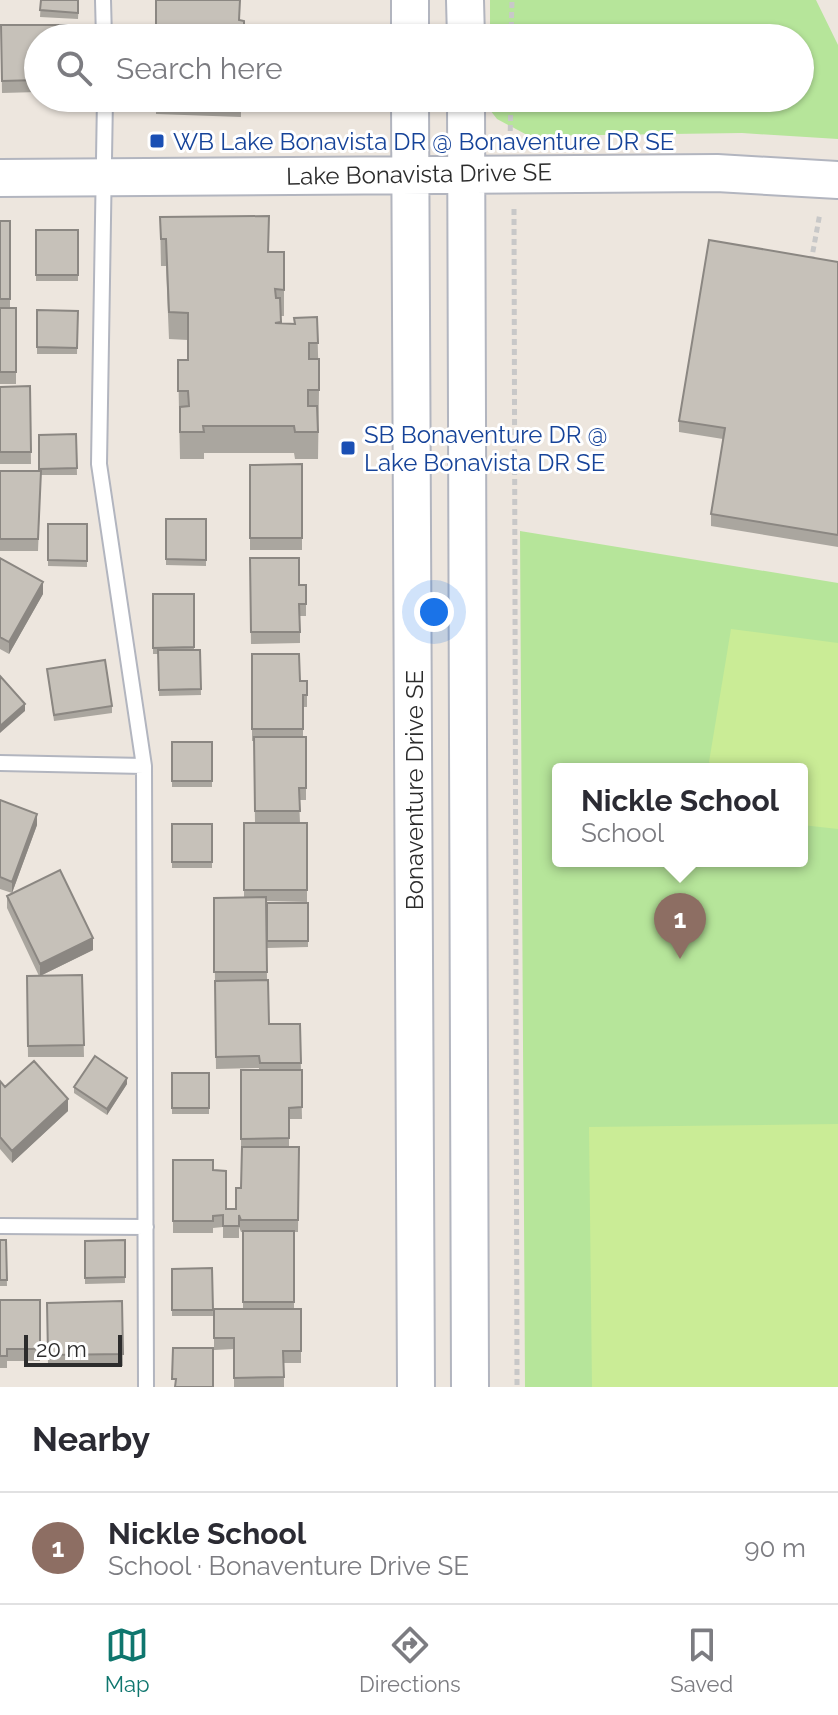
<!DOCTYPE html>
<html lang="en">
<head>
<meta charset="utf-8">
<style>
	:root { --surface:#fff; --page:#f2f2f3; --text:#2b2b33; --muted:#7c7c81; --line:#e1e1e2; --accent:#0f766e }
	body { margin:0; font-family:Raleway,sans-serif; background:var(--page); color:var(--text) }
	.scale { position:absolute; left:24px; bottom:20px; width:98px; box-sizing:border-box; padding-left:8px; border:4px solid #2c2c2c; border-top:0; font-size:22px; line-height:28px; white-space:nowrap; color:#2c2c2c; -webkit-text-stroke:6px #fff; paint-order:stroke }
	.you { position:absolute; left:434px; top:612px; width:28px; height:28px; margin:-20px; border:6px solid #fff; border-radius:50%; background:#1a73e8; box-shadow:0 0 0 12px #1a73e833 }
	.badge { display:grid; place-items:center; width:52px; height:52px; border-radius:50%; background:var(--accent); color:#fff; font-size:26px; font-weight:700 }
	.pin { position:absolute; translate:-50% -66px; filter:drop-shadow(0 2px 4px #0008) }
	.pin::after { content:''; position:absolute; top:42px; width:28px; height:24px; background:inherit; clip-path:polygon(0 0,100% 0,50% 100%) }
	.popup { position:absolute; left:552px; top:763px; width:256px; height:104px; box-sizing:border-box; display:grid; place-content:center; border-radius:8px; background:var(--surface); filter:drop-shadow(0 2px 6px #0005); font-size:26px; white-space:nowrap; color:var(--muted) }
	.popup b { font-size:30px; color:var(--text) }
	.popup::after { content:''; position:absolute; left:50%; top:100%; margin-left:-16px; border:16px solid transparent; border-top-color:var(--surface) }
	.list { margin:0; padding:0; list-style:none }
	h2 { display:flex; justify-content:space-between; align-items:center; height:104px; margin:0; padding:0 32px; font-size:34px }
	h2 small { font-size:26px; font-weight:400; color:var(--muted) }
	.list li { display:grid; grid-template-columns:52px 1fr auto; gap:24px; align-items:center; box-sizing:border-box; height:112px; padding:0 32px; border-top:2px solid var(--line) }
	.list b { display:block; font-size:30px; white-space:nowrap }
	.list p { margin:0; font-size:26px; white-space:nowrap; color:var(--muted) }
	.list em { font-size:26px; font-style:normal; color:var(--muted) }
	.icon { flex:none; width:44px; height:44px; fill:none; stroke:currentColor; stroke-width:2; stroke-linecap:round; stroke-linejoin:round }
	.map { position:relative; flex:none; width:838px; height:1387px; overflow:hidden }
	.search { position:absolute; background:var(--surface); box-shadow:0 2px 6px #0004; left:24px; right:24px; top:24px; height:88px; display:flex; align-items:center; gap:20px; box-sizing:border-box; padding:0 28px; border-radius:44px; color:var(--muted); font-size:30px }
	.sheet { height:216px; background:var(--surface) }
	nav { display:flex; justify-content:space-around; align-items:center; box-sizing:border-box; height:112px; border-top:2px solid var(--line); background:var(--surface); font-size:22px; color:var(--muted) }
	nav a { display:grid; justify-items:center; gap:4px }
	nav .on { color:var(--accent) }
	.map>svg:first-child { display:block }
</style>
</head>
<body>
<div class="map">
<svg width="838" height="1387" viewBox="0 0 838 1387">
	<rect width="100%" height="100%" fill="#ede6de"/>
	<path fill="#b6e59a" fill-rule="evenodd" d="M490,0H816L838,45V139L742,133L529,136L497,119L490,110V98H800V38H490Z
		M520,531L838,583V1387H525ZM558,769H802V861H558Z"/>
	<path fill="#caec96" d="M731,629L838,643V829L802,825V769H714L709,762Z
		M838,1124V1387H592L589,1127Z"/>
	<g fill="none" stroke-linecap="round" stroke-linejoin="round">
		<g stroke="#b2b5bf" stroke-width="18">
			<path id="service" d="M103,0L104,38
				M105,98L99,464L144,766L146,1387
				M0,763L144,766
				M0,1226L146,1227"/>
		</g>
		<g stroke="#b2b5bf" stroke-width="40">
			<path id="tertiary" d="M410,0V38
				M465,0L466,38
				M410,98L416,1387
				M466,98L470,1387
				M0,178L717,173L838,180"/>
		</g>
		<path stroke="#c8c8c8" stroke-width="5" stroke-dasharray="6 4" stroke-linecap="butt" d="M511,38L512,0
			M510,141L511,98
			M514,209L517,1387
			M811,262L820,213"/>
		<use href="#service" stroke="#fff" stroke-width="14"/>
		<use href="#tertiary" stroke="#fff" stroke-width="36"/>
	</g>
	<path fill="#aaa69f" d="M41,0H79L78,19L40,17Z
		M1,25L38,38V92L2,93Z
		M156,98H241V117L156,114Z
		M160,217L269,252H284V316H281V324H294L317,317L319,390L318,459H295L294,453H204V459H180L178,360H188V340L169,339L166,266H161Z
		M0,221H10V308H16V384H0Z
		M36,230H78V281H36Z
		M838,262V547L711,526V514L723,439L679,432V421Z
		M37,310L78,311L77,354H37Z
		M30,386L31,464H0V387Z
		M76,434L77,475H41L38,551H0V471H39V435Z
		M302,464V550H250V465Z
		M166,519H206V566L166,565Z
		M48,524H87V567L48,566Z
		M0,558L43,594L9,654L0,649Z
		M250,558L299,585L306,604V616H300V643L251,644Z
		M153,594H194V650H200L201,695L159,696L158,654H153Z
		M252,654L300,681L307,695V707H303V737H306V800H299L300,823H255L254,741H252Z
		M47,669L112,706V713L54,721Z
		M172,742H212V787H172Z
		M0,800L37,825L12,893L93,950L40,976L82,975L84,1057H28L27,976H39L7,908V896L12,893L0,889Z
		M244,823H307V902L266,901L267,980L269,1024H300L302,1119H289V1147H299L298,1232H294V1309H301V1363H284V1387H234V1349L214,1350V1309H243V1232H241L239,1227V1238H223V1227L213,1228V1233H173V1160L213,1170L226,1209H236L241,1188V1070H259V1068L216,1069L214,898L244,897Z
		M172,824H212V868H172Z
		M267,903H308V947L267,948Z
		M172,1073H209V1114H172Z
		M0,1081L5,1087L68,1111L12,1163L0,1149Z
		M127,1084L107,1115L74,1093V1087Z
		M0,1240H6L7,1286H0Z
		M125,1240V1283L85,1284V1241Z
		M212,1268L213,1316H172V1269Z
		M0,1300H40V1361H7V1368H0Z
		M122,1301L123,1366H48L47,1303Z"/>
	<path fill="#8b8782" d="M43,582V594L9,654V642Z
		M25,704V711L0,733V726Z
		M37,814V825L12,893V882Z
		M93,938V950L40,976V964Z
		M127,1078V1084L107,1115V1109Z
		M68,1099V1111L12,1163V1151Z"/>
	<path fill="#c6c1b9" stroke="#8b8782" stroke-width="2" d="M41,0H78V13L40,10Z
		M156,0H240L239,20L244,21V38H156Z
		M1,25H73V38H38V80L2,81Z
		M156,98H241V105L156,102Z
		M269,216L268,252H284V290L275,289L276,298H280L281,322L275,323L295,324L294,318L317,317L318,343H309V359H319V390H308V406H317L318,432H295L294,426H203L204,432H180V407L189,406L188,391H178V360H188V313L169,312L166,239H161L160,217Z
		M0,221H10V299H0Z
		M36,230H78V275H36Z
		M709,240L838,262V535L711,514L725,428L679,421Z
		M0,308H16V372H0Z
		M37,310L78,311L77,348L37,347Z
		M30,386L31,452H0V387Z
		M76,434L77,468L39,469V435Z
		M302,464V538H250V465Z
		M0,471H41L38,539H0Z
		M166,519H206V560L166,559Z
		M48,524H87V561L48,560Z
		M0,558L43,582L9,642L0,637Z
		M250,558H299V585H306V604H299L300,632H251Z
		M153,594H194V647L153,648Z
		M158,650H200L201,689L159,690Z
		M252,654H299L300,681H307V695H303V729H252Z
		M105,660L112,706L54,715L47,669Z
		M0,676L25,704L0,726Z
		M254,737H306V788H299L300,811H255Z
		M172,742H212V781H172Z
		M0,800L37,814L12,882L0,877Z
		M244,823H307V890H244Z
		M172,824H212V862H172Z
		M60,870L93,938L40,964L7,896Z
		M266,897L267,972H214V898Z
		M267,903H308V941H267Z
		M82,975L84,1045L28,1046L27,976Z
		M268,980L269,1024H300L301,1063H260L259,1056L216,1057L215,981Z
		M95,1056L127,1078L107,1109L74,1087Z
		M34,1061L68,1099L12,1151L0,1137V1081L5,1087Z
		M241,1070H302V1107L289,1108V1138L241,1139Z
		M172,1073H209V1108H172Z
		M242,1147H299L298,1220H241L239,1215V1226H223V1215L213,1216V1221H173V1160H213V1170L226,1171V1209H236V1188H241Z
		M243,1231H294V1302H243Z
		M0,1240H6L7,1280H0Z
		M125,1240V1277L85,1278V1241Z
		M212,1268L213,1310H172V1269Z
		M0,1300H40V1349H7V1356H0Z
		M122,1301L123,1354L48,1355L47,1303Z
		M214,1309H301V1351H283L284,1377L234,1378V1338H214Z
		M173,1348H213V1387H175L176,1379H172Z"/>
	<g fill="#1a4fb4" stroke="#fff" stroke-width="3">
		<rect x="149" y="133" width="16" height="16" rx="4"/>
		<rect x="340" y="440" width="16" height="16" rx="4"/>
	</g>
	<g text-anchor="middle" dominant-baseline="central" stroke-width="6" stroke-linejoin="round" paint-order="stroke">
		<g font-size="24" fill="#164399" stroke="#fff" text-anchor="start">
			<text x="173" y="141">WB Lake Bonavista DR @ Bonaventure DR SE</text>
			<text x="364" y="434">SB Bonaventure DR @<tspan x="364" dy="28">Lake Bonavista DR SE</tspan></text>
		</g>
		<g font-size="24" fill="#2c2c2c" stroke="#fff">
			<text transform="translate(419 174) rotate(-1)">Lake Bonavista Drive SE</text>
			<text transform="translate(414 790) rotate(-90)">Bonaventure Drive SE</text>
		</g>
	</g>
</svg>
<div class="scale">20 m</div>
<div class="you"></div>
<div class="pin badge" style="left:680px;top:959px;background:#8d6e63">1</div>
<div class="popup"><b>Nickle School</b>School</div>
<div class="search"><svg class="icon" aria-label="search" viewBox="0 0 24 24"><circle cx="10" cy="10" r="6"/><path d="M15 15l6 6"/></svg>Search here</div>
</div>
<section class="sheet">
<h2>Nearby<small></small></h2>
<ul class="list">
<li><span class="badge" style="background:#8d6e63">1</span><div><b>Nickle School</b><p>School · Bonaventure Drive SE</p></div><em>90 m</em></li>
</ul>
</section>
<nav>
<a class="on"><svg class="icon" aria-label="map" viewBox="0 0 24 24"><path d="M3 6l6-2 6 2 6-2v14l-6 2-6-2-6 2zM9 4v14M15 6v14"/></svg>Map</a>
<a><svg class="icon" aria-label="directions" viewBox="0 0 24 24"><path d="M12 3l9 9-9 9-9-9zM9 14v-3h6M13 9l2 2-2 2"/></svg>Directions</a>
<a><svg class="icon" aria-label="saved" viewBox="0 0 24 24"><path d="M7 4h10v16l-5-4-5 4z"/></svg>Saved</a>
</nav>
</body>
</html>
